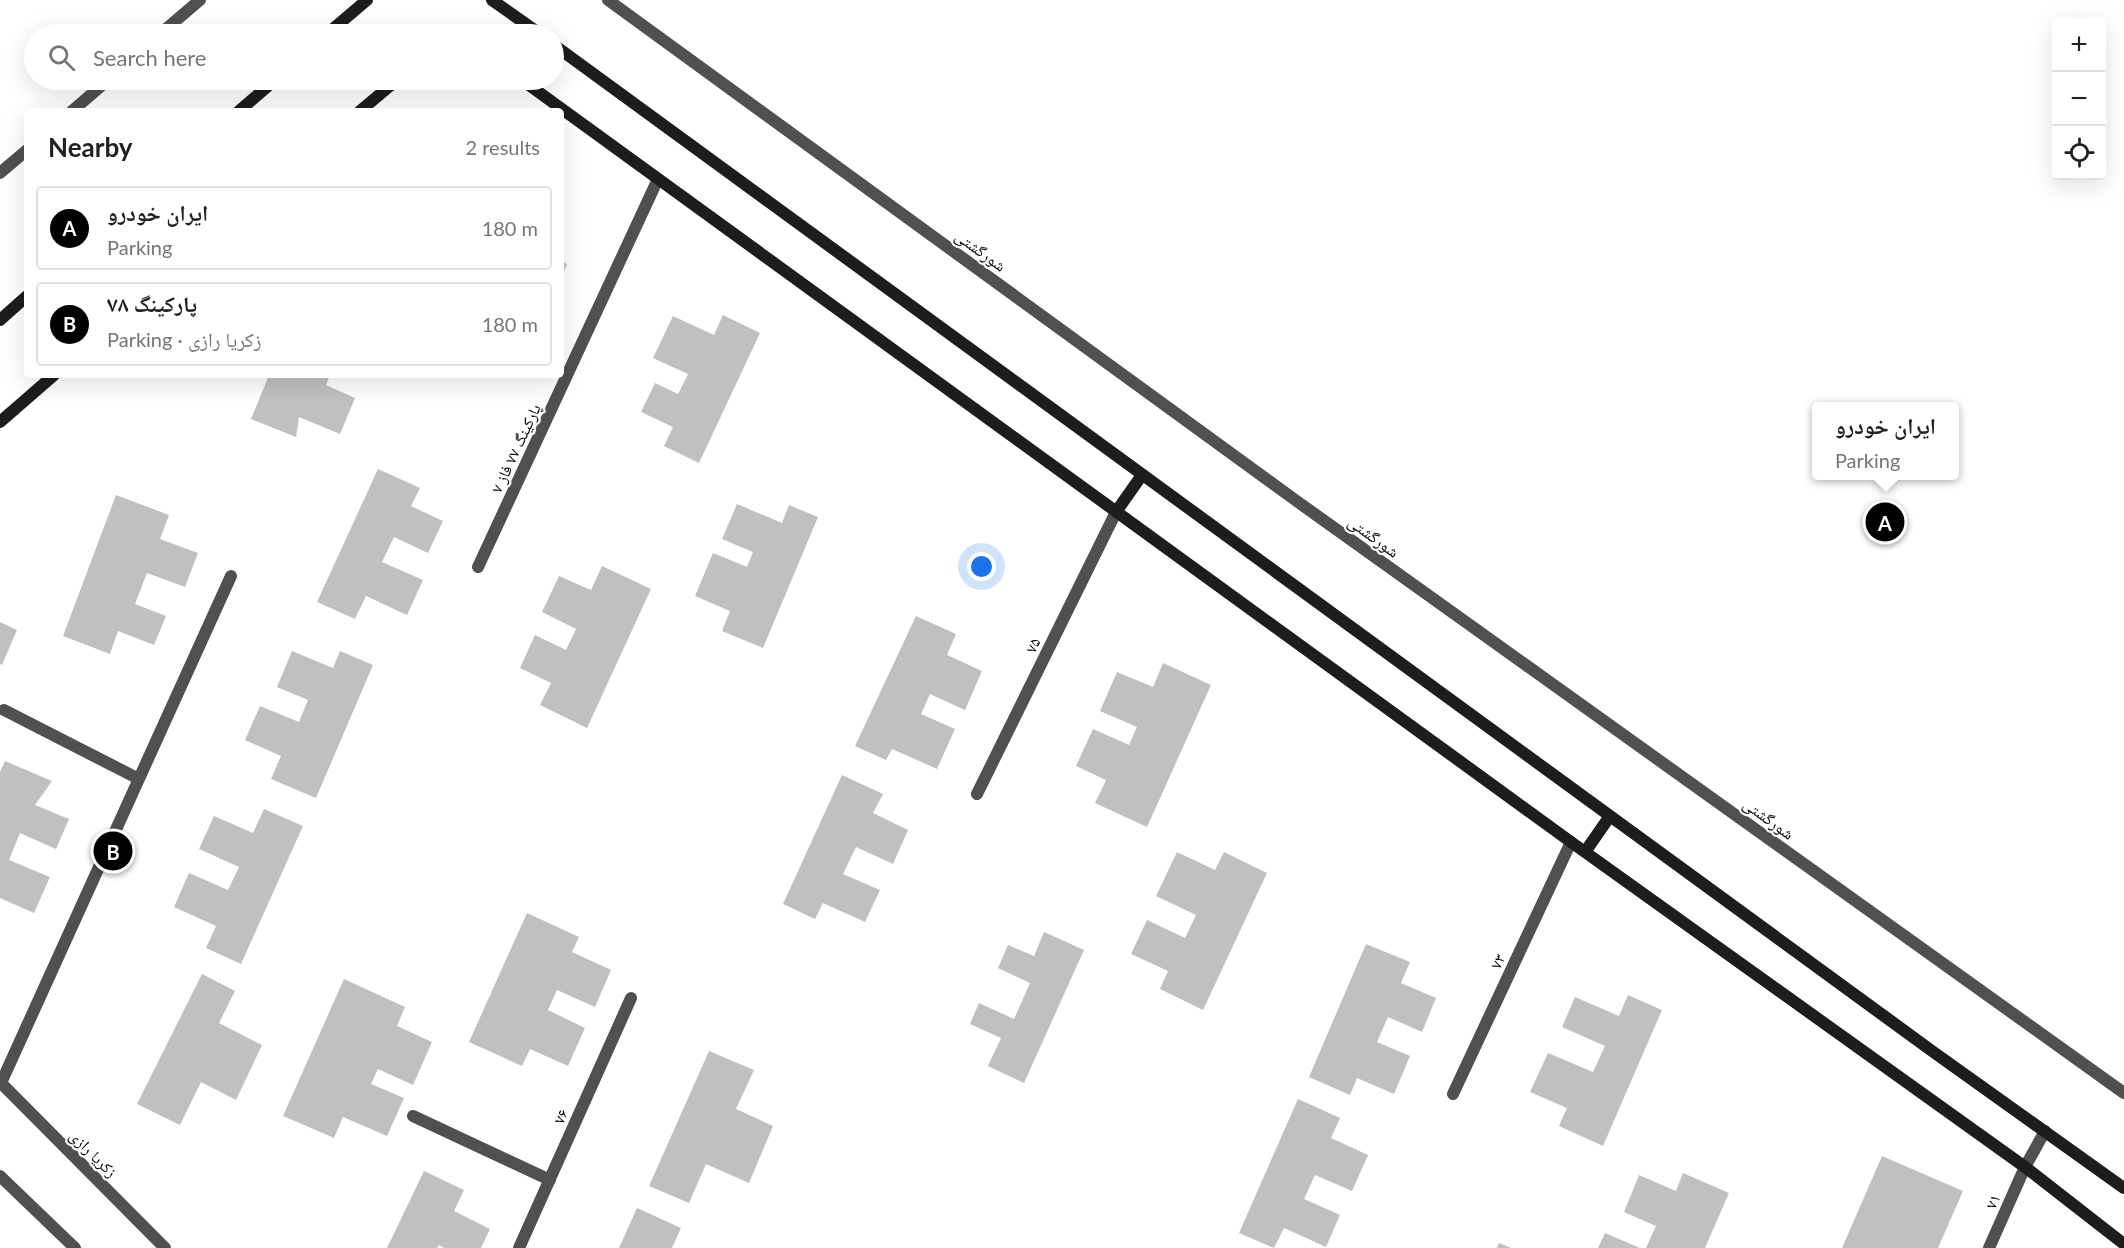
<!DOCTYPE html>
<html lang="en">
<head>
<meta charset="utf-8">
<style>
	:root { --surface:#fff; --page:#f6f6f6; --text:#202124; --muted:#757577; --line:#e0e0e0; --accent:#000 }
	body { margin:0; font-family:Lato,"Noto Naskh Arabic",sans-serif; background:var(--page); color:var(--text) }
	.controls { position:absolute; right:18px; top:18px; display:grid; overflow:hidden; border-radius:6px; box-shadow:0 6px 24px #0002 }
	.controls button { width:54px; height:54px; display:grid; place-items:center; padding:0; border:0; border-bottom:2px solid var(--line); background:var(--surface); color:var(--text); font:30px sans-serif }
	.you { position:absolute; left:982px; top:567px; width:21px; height:21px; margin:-15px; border:4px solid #fff; border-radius:50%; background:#1a73e8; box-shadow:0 0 0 9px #1a73e833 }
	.badge { display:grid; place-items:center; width:39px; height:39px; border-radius:50%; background:var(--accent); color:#fff; font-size:20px; font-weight:700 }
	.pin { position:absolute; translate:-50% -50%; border:3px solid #fff; box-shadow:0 2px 6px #0006 }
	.popup { position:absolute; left:1812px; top:402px; width:147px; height:78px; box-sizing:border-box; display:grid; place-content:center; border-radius:6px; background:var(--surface); filter:drop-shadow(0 2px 4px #0005); font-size:20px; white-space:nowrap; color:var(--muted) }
	.popup b { font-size:22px; color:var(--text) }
	.popup::after { content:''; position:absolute; left:50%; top:100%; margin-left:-12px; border:12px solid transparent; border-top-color:var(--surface) }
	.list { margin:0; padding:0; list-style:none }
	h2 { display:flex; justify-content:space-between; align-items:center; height:78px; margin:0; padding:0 24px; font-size:26px }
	h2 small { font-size:20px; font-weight:400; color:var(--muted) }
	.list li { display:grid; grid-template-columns:39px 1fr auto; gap:18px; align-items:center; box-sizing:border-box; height:84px; margin:0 12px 12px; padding:0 12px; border:2px solid var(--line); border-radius:6px }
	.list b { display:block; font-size:22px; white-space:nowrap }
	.list p { margin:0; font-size:20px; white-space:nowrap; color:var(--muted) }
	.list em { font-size:20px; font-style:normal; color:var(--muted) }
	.icon { flex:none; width:33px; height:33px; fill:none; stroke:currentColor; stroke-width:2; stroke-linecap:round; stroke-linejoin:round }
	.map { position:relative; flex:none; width:2124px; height:1248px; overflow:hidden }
	.search { position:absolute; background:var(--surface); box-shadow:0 6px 24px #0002; left:24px; top:24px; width:540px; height:66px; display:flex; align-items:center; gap:15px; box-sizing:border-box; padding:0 21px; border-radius:33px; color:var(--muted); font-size:22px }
	.panel { position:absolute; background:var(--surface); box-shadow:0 6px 24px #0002; left:24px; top:108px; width:540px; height:270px; border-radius:6px }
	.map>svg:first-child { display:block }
</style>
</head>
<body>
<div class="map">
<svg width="2124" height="1248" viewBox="0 0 2124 1248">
	<rect width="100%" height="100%" fill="#fff"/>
	<path fill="#c0c0c0" d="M561,261L567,264L561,279Z
		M723,315L760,333L699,463L664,446L673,427L641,412L655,383L678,394L688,374L653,358L673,316L714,335Z
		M269,375H330L326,385L355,398L340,434L299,417L296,437L251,419Z
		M378,469L420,488L411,506L443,521L428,553L394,537L382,562L423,580L407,615L366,596L355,619L317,602Z
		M116,495L169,515L160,539L198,553L185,587L147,573L135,604L166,616L154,645L118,631L110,654L63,636Z
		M737,504L782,523L789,505L818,517L763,648L722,631L730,611L695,596L713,553L747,567L753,552L722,539Z
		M602,566L651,589L587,728L540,705L551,683L520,668L535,635L566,650L576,629L542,612L559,576L591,590Z
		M916,616L956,634L947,655L982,671L965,710L930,694L921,714L955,729L937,769L892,749L886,760L855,746Z
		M0,622L17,630L2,665L0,664Z
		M292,651L333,668L340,651L373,665L316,798L271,779L281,756L245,740L260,706L299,722L308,700L277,687Z
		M1163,663L1211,685L1147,827L1095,803L1106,780L1076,766L1093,729L1129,745L1137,727L1100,711L1117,672L1153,687Z
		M5,761L52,781L35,805L69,819L56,849L20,833L9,860L50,877L34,913L0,898V772Z
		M842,775L883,794L873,813L908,830L893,864L856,847L843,874L880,890L865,922L823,903L815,919L783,904Z
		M264,809L303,826L241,964L206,948L216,926L174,907L189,873L228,890L239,867L199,849L214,816L253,833Z
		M1177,852L1215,870L1224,852L1267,873L1203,1010L1160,989L1168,971L1131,954L1147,920L1185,938L1196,915L1156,896Z
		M527,913L579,937L572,952L611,970L595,1007L557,990L548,1010L585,1028L568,1066L530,1049L522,1066L469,1042Z
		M1044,932L1084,950L1024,1083L988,1066L1001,1038L970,1024L979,1003L1014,1019L1030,983L998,968L1008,945L1034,956Z
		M1366,944L1410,962L1401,983L1436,998L1422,1032L1388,1017L1377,1042L1410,1056L1394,1094L1357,1078L1350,1095L1309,1077Z
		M202,974L235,991L219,1023L262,1045L236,1100L201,1082L180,1125L137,1104Z
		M344,979L405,1007L397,1026L432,1042L413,1085L378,1069L371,1084L404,1098L387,1136L343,1117L334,1138L283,1116Z
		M1628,995L1662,1010L1603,1146L1559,1126L1567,1108L1530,1092L1548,1053L1593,1072L1605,1046L1562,1027L1575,997L1619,1016Z
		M709,1051L754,1070L736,1109L773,1126L749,1183L706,1164L689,1203L649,1186Z
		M1298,1099L1340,1118L1331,1138L1368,1155L1352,1191L1315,1175L1304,1199L1340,1215L1326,1247L1284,1228L1274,1248L1239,1233Z
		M1882,1156L1963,1191L1938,1248H1842Z
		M424,1171L464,1190L454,1211L490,1229L481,1248H444L439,1245L437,1248H387Z
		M1683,1173L1729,1193L1705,1248H1646L1656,1226L1624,1212L1639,1175L1676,1191Z
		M637,1208L681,1228L672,1248H619Z
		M1605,1233L1640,1248H1598Z
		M1499,1243L1511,1248H1497Z"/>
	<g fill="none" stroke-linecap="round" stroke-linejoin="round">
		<path stroke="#505050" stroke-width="12" d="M608,0L1298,502L2124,1093
			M160,34L200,0
			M72,111L108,80
			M0,173L27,150
			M478,567L658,179
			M4,710L139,779
			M977,794L1116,512
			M1,1083L231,576
			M1453,1094L1571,842"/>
		<path stroke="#505050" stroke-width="12" d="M0,1082L165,1248
			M413,1116L550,1180
			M0,1176L75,1248
			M519,1248L631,998
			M1989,1248L2025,1167L2045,1131"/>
		<path stroke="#1d1d1d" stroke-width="12" d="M492,0L540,34
			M327,34L367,0
			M554,45L1932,1051L2124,1188
			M522,80L1571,842L2025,1167L2124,1244
			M239,111L275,80
			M360,111L397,80
			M0,320L27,296
			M0,422L54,375
			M1116,512L1142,475
			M1585,852L1610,816"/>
	</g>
	<g text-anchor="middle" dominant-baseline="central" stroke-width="4.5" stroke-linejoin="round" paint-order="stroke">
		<g font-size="16" fill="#000" stroke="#fff">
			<text transform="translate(981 250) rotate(36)">شورگشتی</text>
			<text transform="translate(515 448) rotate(-65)">پارکینگ ۷۷ فاز ۷</text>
			<text transform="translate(1374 536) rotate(36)">شورگشتی</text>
			<text transform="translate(1032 645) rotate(-64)">۷۵</text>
			<text transform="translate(1769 818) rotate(36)">شورگشتی</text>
			<text transform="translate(1497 961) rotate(-65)">۷۳</text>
			<text transform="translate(560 1116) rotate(-66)">۷۶</text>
			<text transform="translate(94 1153) rotate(45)">زکریا رازی</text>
			<text transform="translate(1992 1201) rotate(-66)">۷۱</text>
		</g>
	</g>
</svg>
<div class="controls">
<button>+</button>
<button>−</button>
<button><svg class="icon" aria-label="locate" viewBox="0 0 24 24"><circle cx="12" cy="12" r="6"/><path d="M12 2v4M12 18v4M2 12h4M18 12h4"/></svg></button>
</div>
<div class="you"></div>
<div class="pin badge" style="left:1885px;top:522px">A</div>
<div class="popup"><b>ایران خودرو</b>Parking</div>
<div class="pin badge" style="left:113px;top:851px">B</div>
<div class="search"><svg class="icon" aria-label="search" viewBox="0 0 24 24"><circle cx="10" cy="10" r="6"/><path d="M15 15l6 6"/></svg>Search here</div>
<section class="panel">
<h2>Nearby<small>2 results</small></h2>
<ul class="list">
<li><span class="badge">A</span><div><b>ایران خودرو</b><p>Parking</p></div><em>180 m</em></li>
<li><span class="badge">B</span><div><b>پارکینگ ۷۸</b><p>Parking · زکریا رازی</p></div><em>180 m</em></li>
</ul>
</section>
</div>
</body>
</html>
